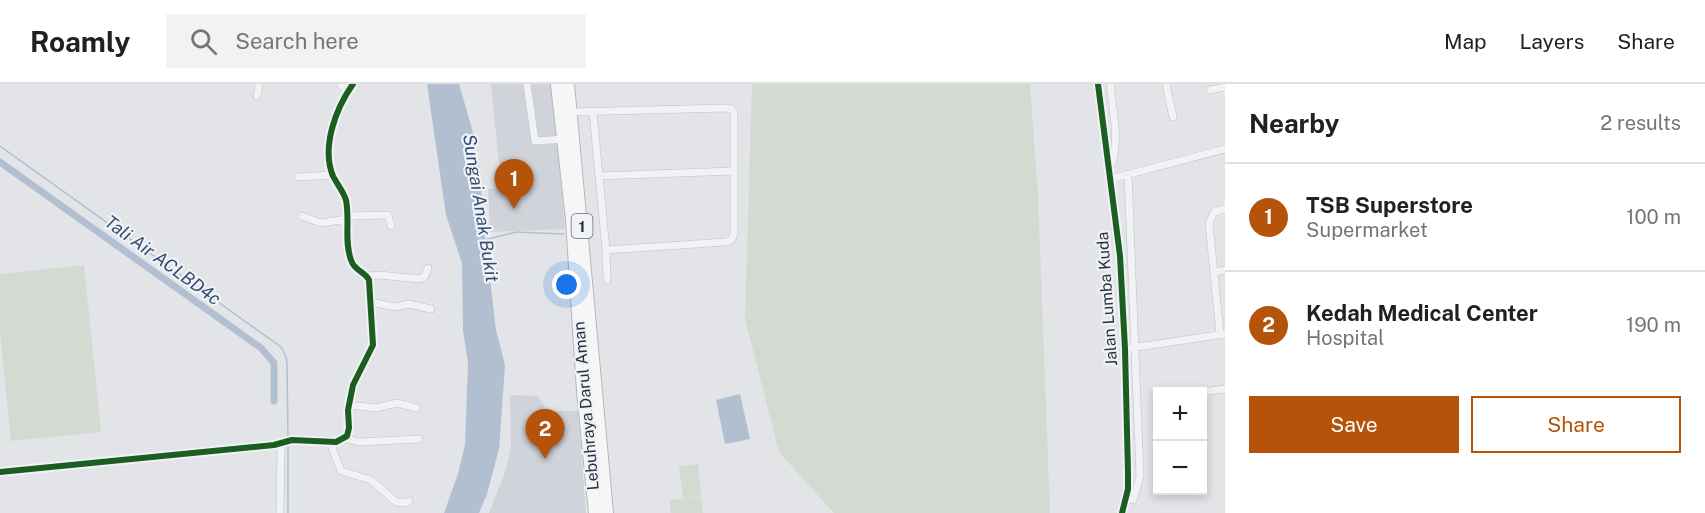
<!DOCTYPE html>
<html lang="en">
<head>
<meta charset="utf-8">
<style>
	:root { --surface:#fff; --page:#f2f2f2; --text:#202124; --muted:#757577; --line:#e0e0e0; --accent:#b45309 }
	body { margin:0; font-family:"Public Sans",sans-serif; background:var(--page); color:var(--text) }
	.controls { position:absolute; right:18px; bottom:18px; display:grid; overflow:hidden; border-radius:0px; box-shadow:0 3px 9px #0003 }
	.controls button { width:54px; height:54px; display:grid; place-items:center; padding:0; border:0; border-bottom:2px solid var(--line); background:var(--surface); color:var(--text); font:30px sans-serif }
	.you { position:absolute; left:567px; top:201px; width:21px; height:21px; margin:-15px; border:4px solid #fff; border-radius:50%; background:#1a73e8; box-shadow:0 0 0 9px #1a73e833 }
	.badge { display:grid; place-items:center; width:39px; height:39px; border-radius:50%; background:var(--accent); color:#fff; font-size:20px; font-weight:700 }
	.pin { position:absolute; translate:-50% -50px; filter:drop-shadow(0 2px 3px #0008) }
	.pin::after { content:''; position:absolute; top:32px; width:21px; height:18px; background:inherit; clip-path:polygon(0 0,100% 0,50% 100%) }
	.list { margin:0; padding:0; list-style:none }
	h2 { display:flex; justify-content:space-between; align-items:center; height:78px; margin:0; padding:0 24px; font-size:26px }
	h2 small { font-size:20px; font-weight:400; color:var(--muted) }
	.list li { display:grid; grid-template-columns:39px 1fr auto; gap:18px; align-items:center; box-sizing:border-box; height:108px; padding:0 24px; border-top:2px solid var(--line) }
	.list b { display:block; font-size:22px; white-space:nowrap }
	.list p { margin:0; font-size:20px; white-space:nowrap; color:var(--muted) }
	.list em { font-size:20px; font-style:normal; color:var(--muted) }
	.actions { display:flex; gap:12px; padding:18px 24px }
	.actions a { flex:1; padding:14px 0; border:2px solid var(--accent); border-radius:0px; text-align:center; font-size:21px; color:var(--accent) }
	.actions .main { background:var(--accent); color:#fff }
	.icon { flex:none; width:33px; height:33px; fill:none; stroke:currentColor; stroke-width:2; stroke-linecap:round; stroke-linejoin:round }
	.map { position:relative; flex:none; width:1225px; height:429px; overflow:hidden }
	header { display:flex; align-items:center; gap:36px; box-sizing:border-box; height:84px; padding:0 30px; background:var(--surface); border-bottom:2px solid var(--line) }
	header strong { font-size:28px }
	nav { display:flex; gap:33px; margin-inline-start:auto; font-size:21px }
	.search { width:420px; height:54px; background:var(--page); display:flex; align-items:center; gap:15px; box-sizing:border-box; padding:0 21px; border-radius:0px; color:var(--muted); font-size:22px }
	main { display:flex }
	aside { flex:1; background:var(--surface) }
	.map>svg:first-child { display:block }
</style>
</head>
<body>
<header>
<strong>Roamly</strong>
<div class="search"><svg class="icon" aria-label="search" viewBox="0 0 24 24"><circle cx="10" cy="10" r="6"/><path d="M15 15l6 6"/></svg>Search here</div>
<nav><a>Map</a><a>Layers</a><a>Share</a></nav>
</header>
<main>
<div class="map">
<svg width="1225" height="429" viewBox="0 0 1225 429">
	<rect width="100%" height="100%" fill="#e2e4e7"/>
	<path fill="#d0d3da" d="M491,0H552L565,145L490,148L488,105L507,104L506,95L500,91Z
		M510,311L538,312L547,327H578L586,429H489L506,386L511,362Z"/>
	<path fill="#d2dad2" d="M752,0H1030L1038,112L1050,429H834L779,368L745,235Z
		M84,181L101,348L11,357L0,248V190Z
		M698,380L701,412L683,414L679,382Z
		M701,413L703,429H671L670,416Z"/>
	<path fill="#b1bfd1" d="M427,0H459L472,45L481,92L482,128L496,246L505,281L499,365L487,410L479,429H444L458,390L465,361L468,279L463,246L462,179L446,131Z
		M740,310L750,355L725,360L716,316Z"/>
	<g fill="none" stroke-linecap="round" stroke-linejoin="round">
		<path stroke="#b1bfd1" stroke-width="1.5" d="M0,62L281,263L286,273L287,280L288,353
			M587,144L590,143
			M485,156L516,148L564,150
			M288,361V429"/>
		<path stroke="#b1bfd1" stroke-width="7" d="M0,78L261,264L274,279V317"/>
		<g stroke="#c0c2c5" stroke-width="8">
			<path id="minor" d="M340,0L348,7
				M527,0L535,57L564,55
				M1098,0L1120,172L1125,265L1128,389V405L1122,429
				M1110,0C1113,27 1120,56 1111,82
				M1166,0L1173,33
				M1210,6L1225,3
				M257,12L259,0
				M571,28L725,24L732,25L734,29V149L732,155L726,158L606,166
				M593,28L606,166L607,196
				M1128,90L1140,393L1133,416
				M599,92L733,87
				M298,93L333,91
				M1111,95L1225,65
				M302,132L321,139L347,135
				M347,132L388,131L391,142
				M1214,188L1225,186
				M367,192L379,191L420,195L425,192L428,184
				M371,218L395,223L409,220L431,225
				M1220,250L1209,140L1214,128L1225,125
				M1131,264L1225,250
				M1202,308L1225,305
				M349,321L376,324L397,319L417,324
				M344,354L358,358L419,355
				M330,358L341,387L371,396L396,418L406,419L409,417
				M0,388L274,361L292,356L336,358L347,352L349,344L348,326L353,301L373,261L369,196C365,187 354,187 351,176C344,157 350,136 346,116C343,107 337,100 333,92C321,63 336,24 353,0
				M280,429L281,359"/>
		</g>
		<g stroke="#b4b7bc" stroke-width="14">
			<path id="trunk" d="M557,0L572,136L583,307L595,429
				M568,0L607,429"/>
		</g>
		<use href="#minor" stroke="#f1f2f4" stroke-width="7"/>
		<use href="#trunk" stroke="#f6f6f6" stroke-width="12"/>
		<g stroke="#f0f2f6" stroke-width="10">
			<path id="cycleway" d="M1098,0L1120,172L1125,265L1128,389V405L1122,429
				M0,388L274,361L292,356L336,358L347,352L349,344L348,326L353,301L373,261L369,196C365,187 354,187 351,176C344,157 350,136 346,116C343,107 337,100 333,92C321,63 336,24 353,0"/>
		</g>
		<use href="#cycleway" stroke="#1b5e20" stroke-width="6"/>
	</g>
	<g text-anchor="middle" dominant-baseline="central" stroke-width="4.5" stroke-linejoin="round" paint-order="stroke">
		<rect fill="#f0f2f6" stroke="#656a77" stroke-width="1.5" x="571.5" y="130" width="21" height="24" rx="4.5"/>
		<g font-size="15" font-weight="bold" fill="#293040">
			<text x="582" y="142">1</text>
		</g>
		<g font-size="16" fill="#293040" stroke="#f0f2f6">
			<text transform="translate(1107 215) rotate(-94)">Jalan Lumba Kuda</text>
			<text transform="translate(586 322) rotate(-95)">Lebuhraya Darul Aman</text>
		</g>
		<g font-size="18" font-style="italic" fill="#344d73" stroke="#f0f2f6">
			<text transform="translate(481 124) rotate(81)">Sungai Anak Bukit</text>
			<text transform="translate(163 176) rotate(36)">Tali Air ACLBD4c</text>
		</g>
	</g>
</svg>
<div class="controls">
<button>+</button>
<button>−</button>
</div>
<div class="you"></div>
<div class="pin badge" style="left:514px;top:125px">1</div>
<div class="pin badge" style="left:545px;top:375px">2</div>
</div>
<aside>
<h2>Nearby<small>2 results</small></h2>
<ul class="list">
<li><span class="badge">1</span><div><b>TSB Superstore</b><p>Supermarket</p></div><em>100 m</em></li>
<li><span class="badge">2</span><div><b>Kedah Medical Center</b><p>Hospital</p></div><em>190 m</em></li>
</ul>
<div class="actions"><a class="main">Save</a><a>Share</a></div>
</aside>
</main>
</body>
</html>
